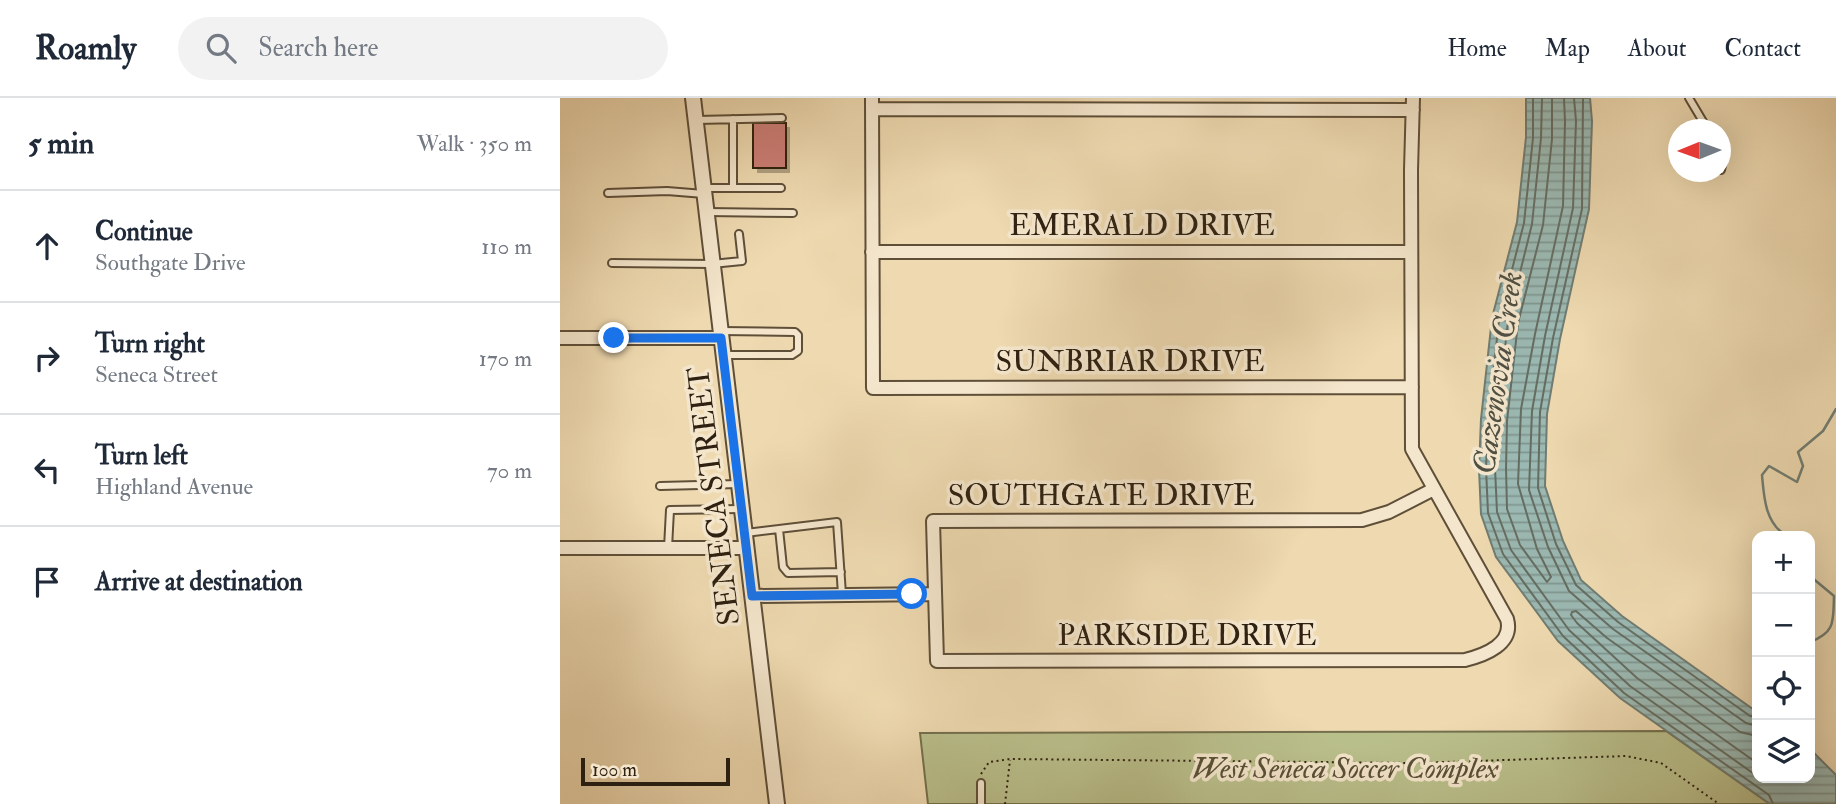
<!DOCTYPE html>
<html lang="en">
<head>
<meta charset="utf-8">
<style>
	:root { --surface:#fff; --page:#f2f2f3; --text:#1f2937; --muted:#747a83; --line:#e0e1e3 }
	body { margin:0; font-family:"IM FELL Double Pica",serif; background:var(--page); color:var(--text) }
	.controls { position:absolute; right:21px; bottom:21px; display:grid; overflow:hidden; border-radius:14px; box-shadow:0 7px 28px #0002 }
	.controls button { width:63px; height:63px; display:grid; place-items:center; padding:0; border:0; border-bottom:2px solid var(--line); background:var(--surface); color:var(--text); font:35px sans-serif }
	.compass { position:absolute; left:1108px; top:21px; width:63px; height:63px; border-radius:50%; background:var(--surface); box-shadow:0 7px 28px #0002; rotate:269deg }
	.scale { position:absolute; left:21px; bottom:18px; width:149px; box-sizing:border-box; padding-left:7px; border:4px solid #2f2111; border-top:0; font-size:19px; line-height:24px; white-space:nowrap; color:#2f2111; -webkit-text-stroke:5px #f4e6cc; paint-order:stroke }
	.stop { position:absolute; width:21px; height:21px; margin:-16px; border:5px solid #1a73e8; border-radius:50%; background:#fff }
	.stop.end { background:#1a73e8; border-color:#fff; box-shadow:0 2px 7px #0008 }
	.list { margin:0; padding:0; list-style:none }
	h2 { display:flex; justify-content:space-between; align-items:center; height:91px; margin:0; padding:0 28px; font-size:30px }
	h2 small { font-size:23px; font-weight:400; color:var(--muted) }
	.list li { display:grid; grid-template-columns:46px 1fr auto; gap:21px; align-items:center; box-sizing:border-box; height:112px; padding:0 28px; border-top:2px solid var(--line) }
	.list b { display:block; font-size:26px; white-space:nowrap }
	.list p { margin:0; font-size:23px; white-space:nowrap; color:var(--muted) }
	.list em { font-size:23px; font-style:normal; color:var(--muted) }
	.icon { flex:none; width:38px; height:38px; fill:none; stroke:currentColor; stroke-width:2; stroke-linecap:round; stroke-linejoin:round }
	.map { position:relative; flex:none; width:1276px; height:706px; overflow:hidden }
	header { display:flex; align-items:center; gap:42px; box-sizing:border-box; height:98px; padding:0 35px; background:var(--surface); border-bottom:2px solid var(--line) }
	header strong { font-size:33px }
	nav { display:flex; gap:38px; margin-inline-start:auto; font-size:24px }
	.search { width:490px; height:63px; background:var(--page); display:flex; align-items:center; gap:18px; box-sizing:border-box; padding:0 24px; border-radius:38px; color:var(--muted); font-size:26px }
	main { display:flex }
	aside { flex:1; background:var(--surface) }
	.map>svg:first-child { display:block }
</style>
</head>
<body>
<header>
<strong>Roamly</strong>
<div class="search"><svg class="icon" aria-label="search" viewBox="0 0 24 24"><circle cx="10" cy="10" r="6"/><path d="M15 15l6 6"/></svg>Search here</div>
<nav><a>Home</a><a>Map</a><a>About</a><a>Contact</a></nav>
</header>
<main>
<aside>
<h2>5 min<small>Walk · 350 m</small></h2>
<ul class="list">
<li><svg class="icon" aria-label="ahead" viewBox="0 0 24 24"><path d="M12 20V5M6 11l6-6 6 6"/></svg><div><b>Continue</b><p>Southgate Drive</p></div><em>110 m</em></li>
<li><svg class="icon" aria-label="right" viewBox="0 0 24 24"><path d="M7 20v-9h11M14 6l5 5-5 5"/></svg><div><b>Turn right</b><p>Seneca Street</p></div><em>170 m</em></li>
<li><svg class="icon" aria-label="left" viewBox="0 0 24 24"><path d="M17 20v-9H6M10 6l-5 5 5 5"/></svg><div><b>Turn left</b><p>Highland Avenue</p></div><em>70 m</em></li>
<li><svg class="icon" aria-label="arrive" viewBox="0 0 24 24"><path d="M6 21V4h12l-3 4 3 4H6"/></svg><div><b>Arrive at destination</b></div></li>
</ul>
</aside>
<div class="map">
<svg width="1276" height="706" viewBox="0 0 1276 706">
	<defs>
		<pattern id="water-rules" width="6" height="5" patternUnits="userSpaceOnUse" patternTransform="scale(1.75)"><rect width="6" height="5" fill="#9bb9b3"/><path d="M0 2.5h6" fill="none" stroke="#7f9690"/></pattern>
		<filter id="shadow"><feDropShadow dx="5" dy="5" stdDeviation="0" flood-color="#0004"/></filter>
	</defs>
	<rect width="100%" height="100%" fill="#eed9b0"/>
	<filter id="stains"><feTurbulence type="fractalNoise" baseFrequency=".00286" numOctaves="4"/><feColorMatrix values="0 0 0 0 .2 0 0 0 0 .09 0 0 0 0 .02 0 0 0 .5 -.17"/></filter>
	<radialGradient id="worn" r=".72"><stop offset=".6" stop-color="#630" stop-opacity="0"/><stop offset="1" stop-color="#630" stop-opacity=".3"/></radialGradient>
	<path fill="#b9bf8b" stroke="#74704e" stroke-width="2" d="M1106,633L1210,706H368L360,635Z"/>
	<path fill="url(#water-rules)" stroke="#707c72" stroke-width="2" d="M966,0H1030L1032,23L1029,111L1000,241L987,316L985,388L1003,443L1021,482L1062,518L1197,614V680H1250V651L1276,677V706H1210L1060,600L998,543L936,459L921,416L919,371L921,321L932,220L957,124L966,39Z"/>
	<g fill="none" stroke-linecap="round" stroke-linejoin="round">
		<path stroke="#656d62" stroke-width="2" d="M973,0V40L964,125L939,222L928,321L926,370L928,415L943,456L1003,538L1064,595L1209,697L1213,706
			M982,0L981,40L972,126L948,223L937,322L935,370L937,414L951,452L1009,532L1070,588L1197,678
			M992,0V41L983,127L958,225L947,323L946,370L947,411L960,447L987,484L991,479L977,451L958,386L961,311L975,236L1003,108L1005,24L1004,0
			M1014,0L1016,23L1013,110L985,238L972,313L969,392L988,449L1009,493L1053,531L1186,625L1197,628
			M1023,0L1022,111L993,240L980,314L978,390L996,446L1016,487L1058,524L1190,618L1197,619
			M1197,638L1180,634L1047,540L1016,513L1012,514L1011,517L1017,525L1077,580L1197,665"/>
		<path stroke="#707c72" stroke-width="2.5" d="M1227,438C1205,426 1204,399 1202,377L1209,368L1237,384L1243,368L1238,354L1263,333L1276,311
			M1238,438H1242
			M1250,478L1274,498C1273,523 1276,534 1250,544
			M1250,585V603"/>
	</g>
	<path fill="#cb7d74" stroke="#2f2111" stroke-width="2" filter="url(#shadow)" d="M193,25H226V70H193Z"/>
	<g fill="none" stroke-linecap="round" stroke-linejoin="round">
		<g stroke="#5f4f39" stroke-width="10">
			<path id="service" d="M1129,0L1148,32
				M173,21V90
				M137,22L222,20
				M1160,56L1163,63L1161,72
				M145,90H221
				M48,95L107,93L144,96
				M147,114L233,115
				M52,165L152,166L182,163L179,136
				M160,233L235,234L238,237V253L232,257H165
				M100,388L179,386
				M219,431L223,469L228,475L281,474
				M186,435L277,424L282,496
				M108,450L110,412L181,411
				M421,685V706"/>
		</g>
		<g stroke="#5f4f39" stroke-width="16">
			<path id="minor" d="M312,0L313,290L852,289
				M853,0L851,72L852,351L947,521C954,546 925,557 905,562L377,563L373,423L802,422L829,414L874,391
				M312,11L853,12
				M312,154H851
				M0,240H161
				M0,450H186
				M192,498L375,496"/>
		</g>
		<g stroke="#5f4f39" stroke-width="18">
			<path id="tertiary" d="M133,0L217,706"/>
		</g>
		<path stroke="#2f2111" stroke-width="2" stroke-dasharray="2 3.5" stroke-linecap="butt" d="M421,676L429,664L450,661L855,665L1066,658L1101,665L1159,706
			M445,706L450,662"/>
		<use href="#service" stroke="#f4e6cc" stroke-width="6"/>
		<use href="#minor" stroke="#f4e6cc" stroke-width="12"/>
		<use href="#tertiary" stroke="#f4e6cc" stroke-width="14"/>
	</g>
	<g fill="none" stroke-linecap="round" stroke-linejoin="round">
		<path stroke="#1a73e8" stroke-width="9" d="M54,240H161L192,498L352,496"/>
	</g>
	<g text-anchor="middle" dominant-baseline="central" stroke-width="7" stroke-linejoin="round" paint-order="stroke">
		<g font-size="30" fill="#2f2111" stroke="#f4e6cc">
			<text x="582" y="127">EMERALD DRIVE</text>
			<text x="570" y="263">SUNBRIAR DRIVE</text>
			<text x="541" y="397">SOUTHGATE DRIVE</text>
			<text transform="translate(154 398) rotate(-97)">SENECA STREET</text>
			<text x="627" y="537">PARKSIDE DRIVE</text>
		</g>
		<g font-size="30" font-style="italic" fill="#585036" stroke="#f4e6cc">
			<text x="785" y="670">West Seneca Soccer Complex</text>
		</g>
		<g font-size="32" font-style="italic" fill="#4f4f42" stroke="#f4e6cc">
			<text transform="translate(938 275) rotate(-82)">Cazenovia Creek</text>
		</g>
	</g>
	<rect width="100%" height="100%" filter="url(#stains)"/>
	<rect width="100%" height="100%" fill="url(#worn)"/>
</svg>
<div class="controls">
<button>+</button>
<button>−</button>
<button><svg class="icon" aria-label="locate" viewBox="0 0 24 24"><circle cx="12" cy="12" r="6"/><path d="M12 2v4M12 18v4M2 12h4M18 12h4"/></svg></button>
<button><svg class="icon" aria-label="layers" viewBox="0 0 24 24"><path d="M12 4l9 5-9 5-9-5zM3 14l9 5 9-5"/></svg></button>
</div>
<svg class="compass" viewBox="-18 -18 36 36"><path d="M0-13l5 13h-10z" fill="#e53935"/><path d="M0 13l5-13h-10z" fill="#747a83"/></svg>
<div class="scale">100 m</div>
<div class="stop" style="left:352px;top:496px"></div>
<div class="stop end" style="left:54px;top:240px"></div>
</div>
</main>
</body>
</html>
